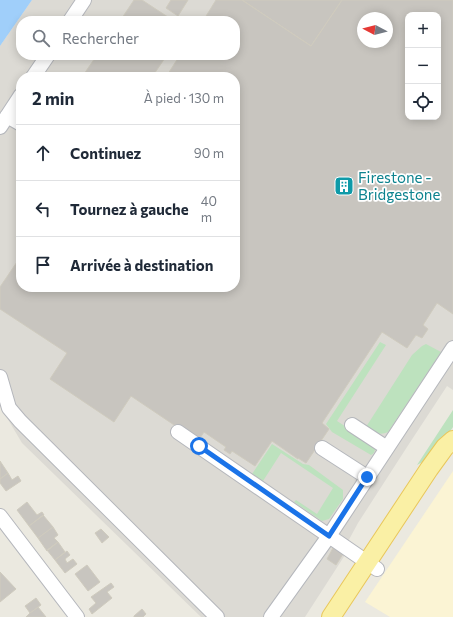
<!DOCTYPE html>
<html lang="fr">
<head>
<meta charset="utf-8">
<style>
	:root { --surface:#fff; --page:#f6f6f7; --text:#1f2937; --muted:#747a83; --line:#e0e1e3 }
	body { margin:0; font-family:Commissioner,sans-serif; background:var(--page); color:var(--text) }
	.controls { position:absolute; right:12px; top:12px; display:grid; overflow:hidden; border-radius:8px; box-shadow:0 2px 10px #0003 }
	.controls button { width:36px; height:36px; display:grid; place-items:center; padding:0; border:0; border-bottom:1px solid var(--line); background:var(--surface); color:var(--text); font:20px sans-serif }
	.compass { position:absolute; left:357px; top:12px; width:36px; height:36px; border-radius:50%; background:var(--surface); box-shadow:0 2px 10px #0003; rotate:277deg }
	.stop { position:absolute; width:12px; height:12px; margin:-9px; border:3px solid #1a73e8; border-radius:50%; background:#fff }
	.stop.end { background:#1a73e8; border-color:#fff; box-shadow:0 1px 4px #0008 }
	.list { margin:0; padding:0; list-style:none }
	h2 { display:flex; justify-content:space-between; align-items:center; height:52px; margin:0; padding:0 16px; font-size:17px }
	h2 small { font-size:13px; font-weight:400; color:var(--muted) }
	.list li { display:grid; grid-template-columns:26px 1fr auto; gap:12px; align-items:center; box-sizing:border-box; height:56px; padding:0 16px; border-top:1px solid var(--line) }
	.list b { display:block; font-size:15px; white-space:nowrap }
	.list em { font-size:13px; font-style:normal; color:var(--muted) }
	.icon { flex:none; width:22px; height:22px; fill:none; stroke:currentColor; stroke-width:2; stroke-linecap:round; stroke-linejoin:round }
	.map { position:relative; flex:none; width:453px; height:617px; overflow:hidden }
	.search { position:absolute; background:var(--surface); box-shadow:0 2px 10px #0003; left:16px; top:16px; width:224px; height:44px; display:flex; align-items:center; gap:10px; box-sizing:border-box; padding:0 14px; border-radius:16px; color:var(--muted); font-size:15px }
	.panel { position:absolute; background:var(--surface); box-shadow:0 2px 10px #0003; left:16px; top:72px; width:224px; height:220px; border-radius:16px }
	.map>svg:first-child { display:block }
</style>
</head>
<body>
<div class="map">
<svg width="453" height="617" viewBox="0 0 453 617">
	<rect width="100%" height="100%" fill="#ebe9e0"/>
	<path fill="#fbf4d4" d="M453,471V617H390L365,602Z"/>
	<path fill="#dcdad4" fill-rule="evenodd" d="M32,0H453V390L447,386L407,447L358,523L345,547V555L305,617H201L22,443L0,406V46ZM408,15H438V117H408ZM363,18H387V42H363ZM21,21H235V55H21ZM21,77H235V287H21Z"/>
	<path fill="#bde2be" d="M380,342L386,345L337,421L374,445C376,449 375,453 371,455L332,432L326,424Z
		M426,344L441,352L388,432C379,436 374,432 366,427L412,355L422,346Z
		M453,410V427L433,456L417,465Z
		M272,444L303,464L309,465L343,490V499L329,519L322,521L294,502L296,500L317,514L333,488L281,453L263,481L252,474Z"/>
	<path fill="#a0cffa" d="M0,0H32L0,46Z"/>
	<path fill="#c8c5bf" stroke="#cfcbbe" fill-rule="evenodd" d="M134,0H142L174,21H120Z
		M171,0H188L178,16L166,8Z
		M216,0H242L311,46L342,0H453V314L437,303L423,325L428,329L422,338L416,335L407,348L382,332L322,423L329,429L306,463L298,458V459L272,441L255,466L232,451L230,454L224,450L226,447L204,432L198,441L131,396L114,422L50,379L67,353L0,309V287L21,256V287H235V77H166L180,55H235V21H203ZM408,15H438V117H408ZM363,18H387V42H363Z
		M242,0H342L311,46Z
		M97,55H167L152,77H82Z
		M0,461L8,473L0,479Z
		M8,473L12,480L18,476L21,481L6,491L0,483V479Z
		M27,502L37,515L42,512L44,515L29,526L17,510Z
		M43,515L53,527L38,538L29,526Z
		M53,527L58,535L54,538L58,542L47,551L38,538Z
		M101,529L109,537L102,543L95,533Z
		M58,542L65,552L55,560L47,550Z
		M333,548L343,554L336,565L327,559Z
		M67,551L70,555L65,559L67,563L73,559L77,564L65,573L55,560Z
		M87,565L100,582L88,591L75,574Z
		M0,572L16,589L0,602Z
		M111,583L114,587L107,592L112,598L92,614L89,609L96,603L91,597Z
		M36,598L41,605L30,613L25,606Z
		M38,607L46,617H26L30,613Z
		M142,609L146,614L143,617H134V616Z"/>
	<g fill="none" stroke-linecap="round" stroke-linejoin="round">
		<g stroke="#b5b7bc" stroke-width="16">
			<path id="minor" d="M70,21L84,0
				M33,77L48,55
				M7,116L21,124
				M0,127L21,95
				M0,377L9,408L20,421L217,617
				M352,425L387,448
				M178,432L377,569
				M322,448L367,477
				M0,516L77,617
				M271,617L329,536L453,348"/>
		</g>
		<g stroke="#e9c75b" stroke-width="20">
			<path id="major" d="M331,617L429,469L445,447L453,440"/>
		</g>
		<use href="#minor" stroke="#fff" stroke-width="14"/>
		<use href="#major" stroke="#faf0a5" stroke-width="18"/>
	</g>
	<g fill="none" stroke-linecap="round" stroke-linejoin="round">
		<path stroke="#1a73e8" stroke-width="5" d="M199,446L329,536L367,477"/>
	</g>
	<defs>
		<g id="building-square" transform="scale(1)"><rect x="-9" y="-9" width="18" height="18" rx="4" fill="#0f9aa8" stroke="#fff"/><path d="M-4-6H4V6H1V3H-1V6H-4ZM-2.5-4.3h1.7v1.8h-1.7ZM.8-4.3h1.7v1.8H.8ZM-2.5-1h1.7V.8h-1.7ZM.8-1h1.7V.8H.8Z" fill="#fff"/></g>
	</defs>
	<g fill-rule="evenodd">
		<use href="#building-square" x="344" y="186"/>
	</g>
	<g text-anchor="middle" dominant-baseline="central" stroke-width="3.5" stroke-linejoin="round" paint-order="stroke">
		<g font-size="15" fill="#0d838f" stroke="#fff" text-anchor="start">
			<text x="358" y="177">Firestone -<tspan x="358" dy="17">Bridgestone</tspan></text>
		</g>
	</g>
</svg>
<div class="controls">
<button>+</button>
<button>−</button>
<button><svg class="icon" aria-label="locate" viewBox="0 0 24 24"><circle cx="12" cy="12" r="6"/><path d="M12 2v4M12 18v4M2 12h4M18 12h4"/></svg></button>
</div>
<svg class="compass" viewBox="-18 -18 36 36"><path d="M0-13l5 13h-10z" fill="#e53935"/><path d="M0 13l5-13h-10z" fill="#747a83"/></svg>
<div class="stop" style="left:199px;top:446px"></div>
<div class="stop end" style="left:367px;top:477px"></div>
<div class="search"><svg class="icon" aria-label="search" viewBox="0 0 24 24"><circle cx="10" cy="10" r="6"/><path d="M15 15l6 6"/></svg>Rechercher</div>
<section class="panel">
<h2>2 min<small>À pied · 130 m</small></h2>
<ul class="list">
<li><svg class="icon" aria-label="ahead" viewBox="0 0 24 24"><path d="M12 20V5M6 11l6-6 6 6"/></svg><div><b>Continuez</b></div><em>90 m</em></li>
<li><svg class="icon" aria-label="left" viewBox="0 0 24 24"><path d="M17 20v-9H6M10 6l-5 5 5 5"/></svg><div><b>Tournez à gauche</b></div><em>40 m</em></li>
<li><svg class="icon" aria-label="arrive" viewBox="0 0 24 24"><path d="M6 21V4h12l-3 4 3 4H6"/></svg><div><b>Arrivée à destination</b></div></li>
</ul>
</section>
</div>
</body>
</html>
